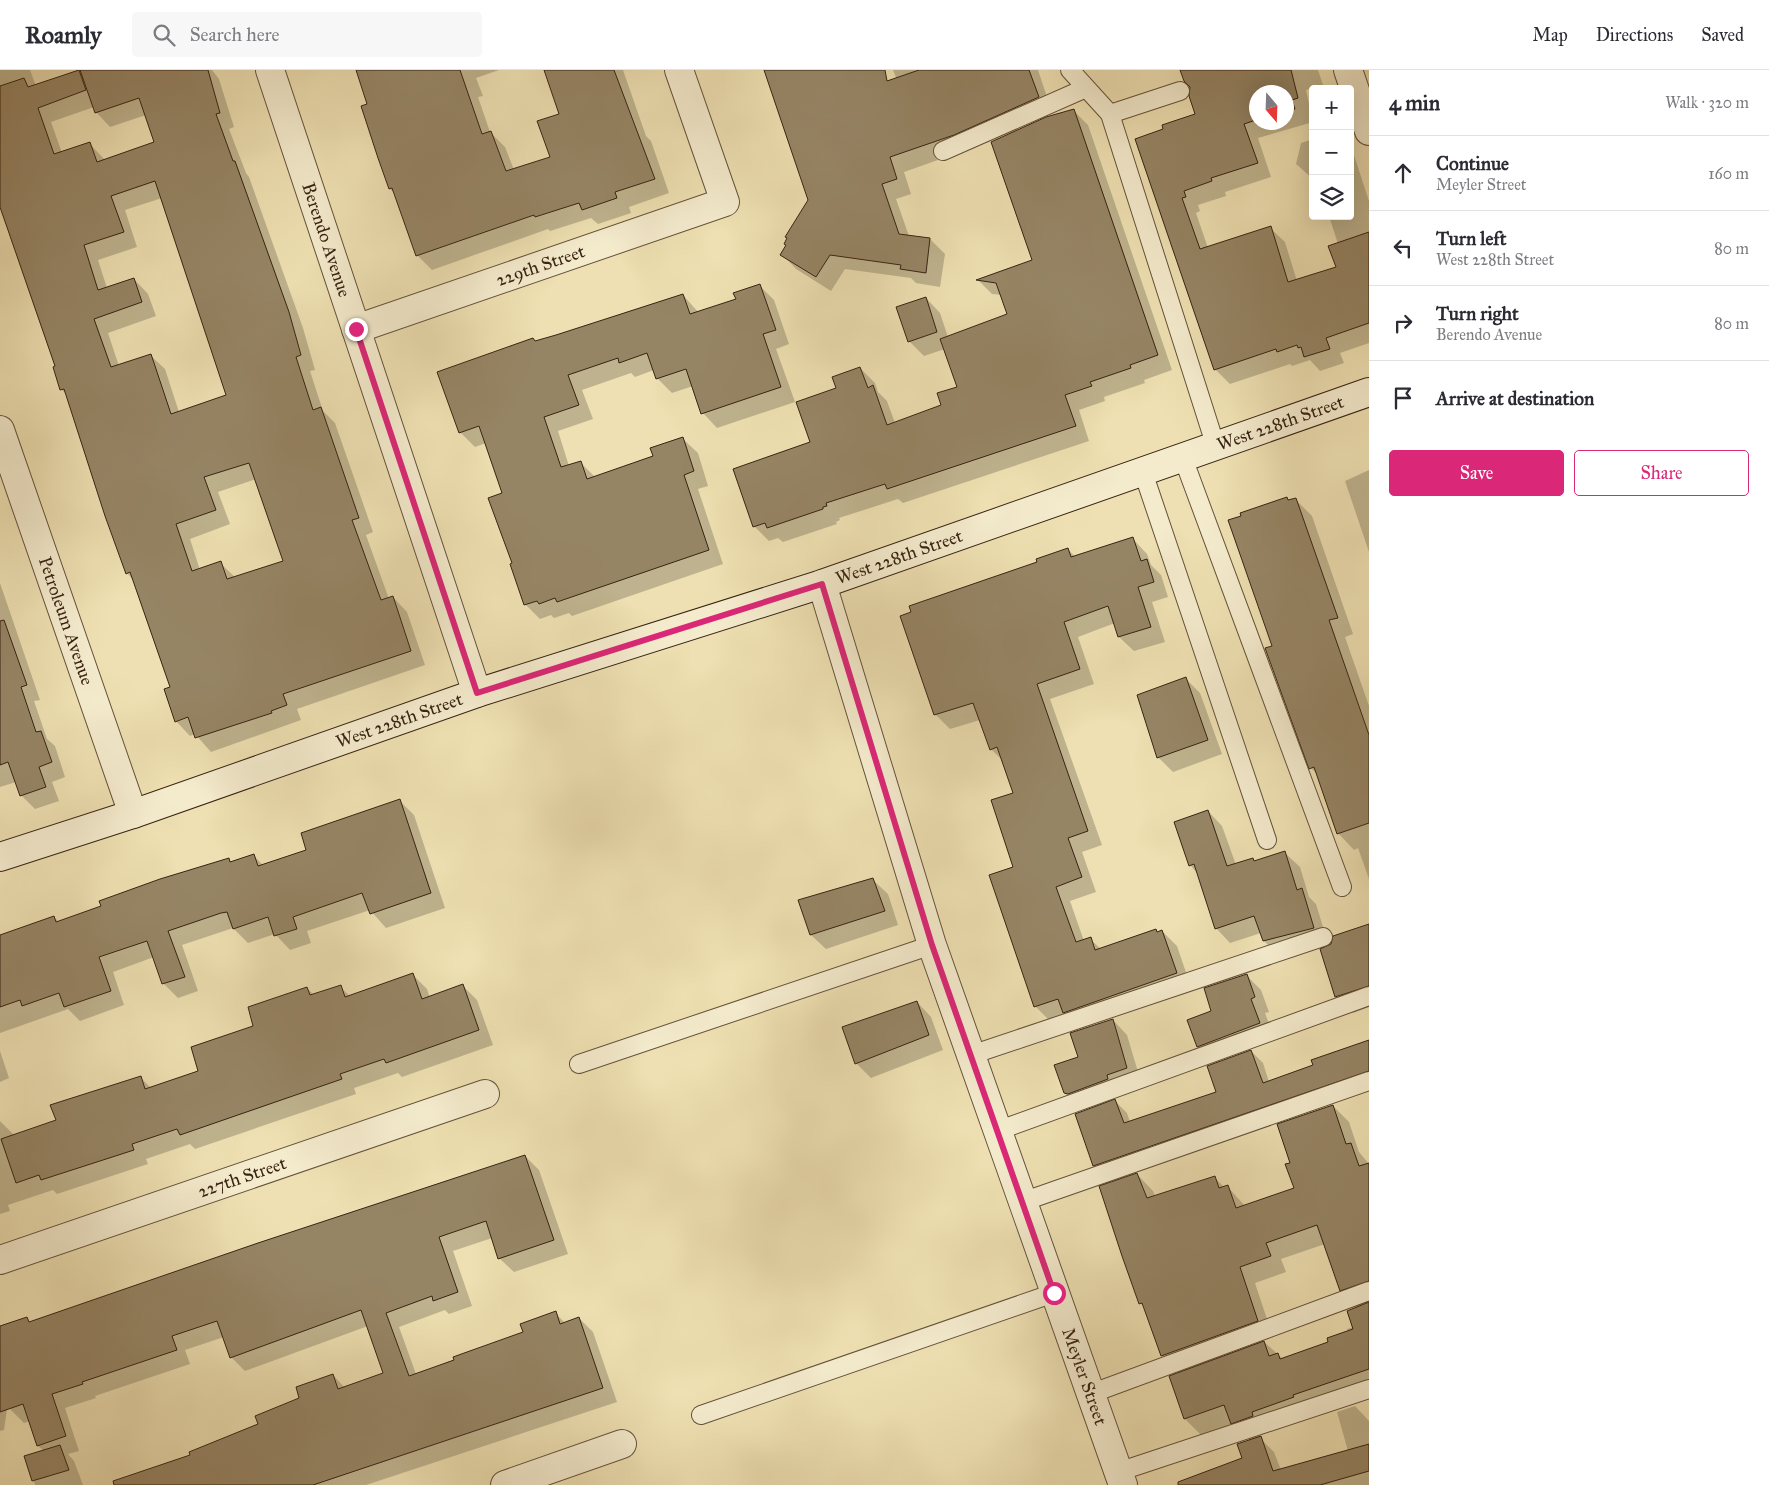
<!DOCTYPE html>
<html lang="en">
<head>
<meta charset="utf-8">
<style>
	:root { --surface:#fff; --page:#f7f7f7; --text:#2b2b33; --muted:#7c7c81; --line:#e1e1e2; --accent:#db2777 }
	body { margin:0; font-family:"IM FELL Great Primer",serif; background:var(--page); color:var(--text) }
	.controls { position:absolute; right:15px; top:15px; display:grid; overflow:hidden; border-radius:5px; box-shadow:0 5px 20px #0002 }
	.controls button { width:45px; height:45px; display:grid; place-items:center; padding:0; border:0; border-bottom:1px solid var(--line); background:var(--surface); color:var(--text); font:25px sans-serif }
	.compass { position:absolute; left:1249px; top:15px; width:45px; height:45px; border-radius:50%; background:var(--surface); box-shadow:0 5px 20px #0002; rotate:161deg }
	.stop { position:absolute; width:15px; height:15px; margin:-11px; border:4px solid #db2777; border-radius:50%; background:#fff }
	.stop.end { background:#db2777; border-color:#fff; box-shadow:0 1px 5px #0008 }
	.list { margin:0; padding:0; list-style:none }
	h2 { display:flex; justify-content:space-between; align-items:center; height:65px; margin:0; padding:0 20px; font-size:21px }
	h2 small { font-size:16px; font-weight:400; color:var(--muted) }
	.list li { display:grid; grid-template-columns:32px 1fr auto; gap:15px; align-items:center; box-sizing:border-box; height:75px; padding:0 20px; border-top:1px solid var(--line) }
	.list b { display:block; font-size:19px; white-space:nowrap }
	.list p { margin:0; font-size:16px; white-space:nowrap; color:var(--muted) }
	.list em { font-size:16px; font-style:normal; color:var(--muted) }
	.actions { display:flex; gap:10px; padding:15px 20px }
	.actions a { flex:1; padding:11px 0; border:1px solid var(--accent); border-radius:5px; text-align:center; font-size:18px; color:var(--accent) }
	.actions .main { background:var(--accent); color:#fff }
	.icon { flex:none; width:28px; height:28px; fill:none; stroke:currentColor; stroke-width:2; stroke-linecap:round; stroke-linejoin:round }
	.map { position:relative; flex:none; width:1369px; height:1415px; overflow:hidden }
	header { display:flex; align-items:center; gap:30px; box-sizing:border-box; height:70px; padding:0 25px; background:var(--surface); border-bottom:1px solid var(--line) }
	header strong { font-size:24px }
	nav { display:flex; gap:28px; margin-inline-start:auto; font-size:18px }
	.search { width:350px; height:45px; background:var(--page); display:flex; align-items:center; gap:12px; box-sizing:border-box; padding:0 18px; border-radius:5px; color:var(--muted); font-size:19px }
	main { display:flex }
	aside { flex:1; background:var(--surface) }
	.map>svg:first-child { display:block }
</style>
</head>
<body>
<header>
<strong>Roamly</strong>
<div class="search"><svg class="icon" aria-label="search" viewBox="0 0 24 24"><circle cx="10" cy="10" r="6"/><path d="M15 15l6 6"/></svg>Search here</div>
<nav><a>Map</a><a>Directions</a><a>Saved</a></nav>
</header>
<main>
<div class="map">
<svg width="1369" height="1415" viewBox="0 0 1369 1415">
	<rect width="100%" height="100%" fill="#eee0b2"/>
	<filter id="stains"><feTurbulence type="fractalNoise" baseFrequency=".004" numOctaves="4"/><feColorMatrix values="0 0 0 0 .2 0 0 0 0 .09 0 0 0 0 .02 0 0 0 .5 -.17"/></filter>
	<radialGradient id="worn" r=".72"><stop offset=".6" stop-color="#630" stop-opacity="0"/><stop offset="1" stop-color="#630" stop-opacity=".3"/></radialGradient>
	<path fill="#0003" fill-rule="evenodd" d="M0,0H30L36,16L77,0H212L219,9L234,57L229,59L246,103L249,107L303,258L315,300L310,301L323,341L335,353L373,462L366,465L389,529L393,527L407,542L425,595L297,639L301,650L211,682L195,664L190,666L176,651L172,617L135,512L127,503L67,325L61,319L57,297L0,133ZM94,37L96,42L110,57L146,45L156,73L105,90L89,73L62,83L51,52ZM162,128L228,326L179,342L165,299L150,285L119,296L108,263L156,246L148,224L134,209L107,218L98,190L137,177L125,140ZM256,409L285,492L235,507L220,493L200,500L190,469L230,454L218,422Z
		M357,0H499L476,8L483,26L478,27L490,62L505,77L514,100L552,88L560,44L545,0H623L646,66L651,71L669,123L629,137L631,143L598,154L591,148L550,161L548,159L432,200L417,185L396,125L390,119L379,87L369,35Z
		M765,0H843L850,25L897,10L893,0H1038L1052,42L969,79L904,102L911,124L896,129L909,166L930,169L945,184L940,217L916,213L911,208L845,199L831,221L796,199L782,184L809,130Z
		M1182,0H1318L1323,15L1306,20L1313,52L1258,68L1271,107L1225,122L1226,126L1198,135L1200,141L1196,143L1208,178L1270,158L1285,172L1297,211L1338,198V174L1329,146H1350L1351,76L1369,131V273L1340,283L1344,293L1320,301L1310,290L1292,296L1290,294L1230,314L1215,299L1165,60L1196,44L1192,18ZM1256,22H1286V52H1256Z
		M1073,40L1088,55L1172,300L1144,310L1145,313L1104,327L1105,331L1079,340L1089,371L903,433L898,429L839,448L840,450L836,452L837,454L783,472L778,468L769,471L754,456L812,373L837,319L860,298L875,313L878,322L887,331L895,353L943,336L959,317L945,279L924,286L909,271L926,228L940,243L948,267L1009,245L1002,225L992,224L978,210L1034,191Z
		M1313,69V109L1296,94L1301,73Z
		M759,215L774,230L789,274L776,279L795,332L717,358L703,343L693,316L672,323L657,308L654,300L635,307L631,303L582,320L593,349L558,361L569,396L580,392L595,407L655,387L683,369L698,383L708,416L698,419L723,494L572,546L569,543L554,548L551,545L540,549L525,534L514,494L503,424L486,373L475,377L460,362L536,272L683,225L699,243L737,230Z
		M1369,400V482L1345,411Z
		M1295,429L1312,446L1353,564L1345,567L1369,636V809L1358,778L1354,780L1338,763L1318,705L1311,698L1274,577L1289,431Z
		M1133,469L1147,484L1151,495L1161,505L1168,527L1152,532L1165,572L1134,581L1119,567L1115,553L1078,567L1094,614L1050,629L1102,775L1082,782L1096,822L1070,831L1084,871L1090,869L1101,879L1162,861L1177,876L1191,917L1050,951L1035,936L1015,724L1004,692L991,679L980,650L950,659L935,644L1039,493L1068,479L1075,487Z
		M0,513L40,630L34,631L47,669L55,676L65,707L52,712L59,731L35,739L21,725L16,712L0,717Z
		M1186,609L1200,623L1222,684L1173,702L1158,687Z
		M399,730L414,745L445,838L386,858L370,840L307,861L311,873L290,880L275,864L248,873L233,858L182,875L198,921L178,928L164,914L154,887L113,902L124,935L80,951L68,939L0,963V866L54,847L59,852L228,789L232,793L254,786L264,796L308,780Z
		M1208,741L1222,756L1236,795L1253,789L1256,792L1285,783L1300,797L1309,827L1316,834L1328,873L1278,885L1264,871L1261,863L1230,873L1216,858L1198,804L1190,795Z
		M873,810L888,824L898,855L826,879L811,865L799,831Z
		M1369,856V937L1353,943L1336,926Z
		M413,905L427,919L430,928L463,916L477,930L493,975L402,1007L398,1003L354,1018L356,1024L195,1079L190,1074L146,1089L148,1094L57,1124L53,1120L8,1135L10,1141L0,1144V1051L15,1066L57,1051L140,1007L151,1018L200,1002L255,957L307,918L314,925L340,917L350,926Z
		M1246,905L1261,920L1269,942L1265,943L1274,967L1213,991L1198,976Z
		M917,932L931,947L943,980L871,1008L856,993Z
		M1113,950L1127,965L1141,1012L1080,1038L1065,1023L1080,987Z
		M1369,977V1017L1106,1107L1094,1095L1115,1031L1127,1043L1130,1052L1217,1022L1251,981L1263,993L1269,1012Z
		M0,981L9,1008L0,1012Z
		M1333,1036L1349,1052L1359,1082L1369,1094V1321L1267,1358L1269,1362L1258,1366L1274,1382L1281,1400L1348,1381L1337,1342L1355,1336L1369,1351V1415H1205L1244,1389L1250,1371L1233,1354L1201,1365L1185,1349L1170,1307L1180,1303L1163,1286L1146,1238L1140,1233L1137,1104L1153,1121L1155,1126L1215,1108L1224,1117L1227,1116L1245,1136L1295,1119L1291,1094ZM1325,1174L1341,1220L1358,1238L1353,1257L1347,1259L1348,1262L1330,1273L1283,1289L1263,1271L1273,1267L1255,1213L1286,1202L1281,1189Z
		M525,1086L539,1100L568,1184L514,1202L499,1188L492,1168L453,1181L472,1236L449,1244L445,1240L399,1257L416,1304L524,1263L555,1243L565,1253L579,1248L593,1262L617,1332L366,1415H126L259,1355L333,1305L345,1318L385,1304L368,1256L245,1301L231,1287L224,1267L185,1280L190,1294L95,1326L96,1328L65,1338L79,1381L68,1384L74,1391L83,1415H35L26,1387L44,1381L38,1376L30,1351L24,1353L10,1339L8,1332L4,1360L0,1361V1263Z"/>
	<path fill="#968565" stroke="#372312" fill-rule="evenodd" d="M79,0L86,20L38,38L54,84L90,72L97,92L154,72L139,28L95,43L80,0H208L220,43L216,44L233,91H235L289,242L301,285L296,287L313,340L321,337L359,448L352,450L381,530L393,526L411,581L283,624L287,635L271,641L272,643L195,668L188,647L175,652L164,619L170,617L130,502L126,504L105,446L64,319L60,320L53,297L55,296L0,137V16L24,8L28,17ZM155,111L226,325L171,344L151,284L111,297L94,249L142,232L134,208L98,220L84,175L124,162L111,126ZM249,393L283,491L227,509L221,491L192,501L176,454L216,440L204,407Z
		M356,0H460L482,64L491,61L506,101L550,87L537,51L559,44L544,0H614L655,109L615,122L617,128L582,140L579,133L535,147L534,145L416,186L392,118L389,119L378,88L361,36L367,34Z
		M764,0H885L887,11L919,0H1029L1039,27L954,65L890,87L897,109L882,114L899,164L930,168L926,203L900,199L901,195L830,185L816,207L780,185L786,175L784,174L787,168L785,167L808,130Z
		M1180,0H1291L1298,28L1292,30L1295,39L1286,41V22H1256V50L1244,54L1258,93L1211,108L1212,111L1184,121L1186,127L1182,128L1200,179L1271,156L1288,212L1336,197L1328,176L1369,162V253L1326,268L1330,279L1304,287L1301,277L1298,278L1297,275L1277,282L1276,279L1214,300L1135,69L1163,59L1162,55L1195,44L1189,26L1190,17L1184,11Z
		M1074,39L1158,285L1130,295L1131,298L1090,312L1092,316L1065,325L1076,356L887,419L885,414L826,433L827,436L823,437V439L767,458L765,453L753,457L733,399L810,372L796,332L836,318L832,307L860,297L868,318L873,315L887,355L941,335L937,323L957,317L940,269L1007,244L996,213L976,210L1032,190L991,72L1046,47Z
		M760,214L776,260L763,264L781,317L701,344L686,299L656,309L647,283L619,293L618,288L568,305L579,335L544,347L561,397L581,391L587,409L653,386L650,378L683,367L694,401L684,405L709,480L557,532L555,528L539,534L537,531L524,535L510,494L512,493L488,428L502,423L479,356L459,363L437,302L533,268L535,271L556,265L683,224L690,244L736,229L733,223Z
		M926,227L937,262L908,272L896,237Z
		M1287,427L1288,430L1296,428L1338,548L1329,550L1369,665V753L1337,764L1314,697L1309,699L1265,578L1272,576L1228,450L1241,446L1240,443Z
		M1133,467L1141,491L1147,489L1154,512L1138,517L1151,557L1118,567L1108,536L1064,552L1080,599L1037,614L1088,761L1068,768L1082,807L1056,817L1076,872L1091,867L1095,880L1156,859L1157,862L1162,860L1177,903L1063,943L1058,929L1034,937L989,805L1013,797L991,730L1013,723L997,677L990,680L973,633L934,645L900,546L911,542L909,536L1037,492L1036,489L1068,478L1071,487Z
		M4,550L27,615L21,617L36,662L41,661L52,692L39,697L46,717L20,726L8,692L0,695V551Z
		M1186,607L1208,670L1157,688L1137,625Z
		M400,729L431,823L370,844L362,823L293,847L297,859L274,866L268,847L233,859L227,842L221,843L168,861L185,907L162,914L147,871L99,887L111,921L64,937L59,923L22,936L20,930L0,937V865L54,846L56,852L101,836L99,831L160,809L229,788L230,792L254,784L258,796L306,780L301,763Z
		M1208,740L1227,796L1253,788L1254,791L1285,781L1297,820L1302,818L1314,858L1263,871L1254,846L1215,859L1194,794L1189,796L1174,752Z
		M873,808L885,841L810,865L798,830Z
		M1369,854V916L1335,927L1320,879L1331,874L1333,866Z
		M413,903L422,929L463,914L479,960L386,993L384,989L340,1004L342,1009L180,1065L177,1059L132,1074L134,1080L41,1110L39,1105L16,1113L1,1069L56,1050L50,1035L141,1006L145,1019L198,1001L191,977L253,956L248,937L307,917L310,925L341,915L345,927Z
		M1247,904L1255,927L1251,929L1260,953L1197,977L1187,950L1211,941L1204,918Z
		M917,931L929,965L855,994L842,957Z
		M1113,949L1127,998L1107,1005L1108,1009L1068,1024L1064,1023L1054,995L1078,987L1070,963Z
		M1369,970V1001L1093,1096L1075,1044L1115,1029L1124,1053L1216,1022L1207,996L1251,980L1263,1013L1313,995L1311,990Z
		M1333,1035L1346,1074L1351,1073L1359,1096L1369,1093V1211L1340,1221L1317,1155L1266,1173L1271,1186L1240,1197L1258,1251L1161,1286L1142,1233L1139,1234L1122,1186L1099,1116L1137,1103L1147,1128L1215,1106L1219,1118L1228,1115L1236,1138L1294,1118L1285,1094L1290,1093L1277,1054Z
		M525,1085L554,1170L498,1189L486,1151L439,1167L458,1222L433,1231L432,1226L386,1243L409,1306L454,1290L453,1287L523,1262L520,1254L556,1241L560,1254L579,1247L603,1318L313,1415H114L113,1411L190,1385L189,1382L258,1354L255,1346L299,1328L296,1317L333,1304L338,1319L383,1303L361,1240L230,1288L217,1251L172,1266L177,1280L82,1312L83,1314L52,1324L66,1366L37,1376L23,1334L0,1342V1256L27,1247L29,1252L258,1173Z
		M1369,1232V1299L1293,1325L1294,1327L1252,1342L1253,1346L1231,1354L1224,1335L1184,1349L1169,1306L1264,1271L1269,1286L1278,1283L1280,1289L1328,1272L1327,1268L1353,1259L1347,1241Z
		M1261,1366L1273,1401L1369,1374V1401L1320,1415H1178V1412L1242,1388L1237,1374Z
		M60,1375L69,1400L32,1411L24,1386Z"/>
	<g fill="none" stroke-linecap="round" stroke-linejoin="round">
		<g stroke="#65523a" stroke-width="20">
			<path id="lane" d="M1070,0L1110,44L1216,377
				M1110,44L1180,21
				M943,81L1086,18
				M1183,388L1342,817
				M1143,402L1267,770
				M971,985L1323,867
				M579,994L932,875
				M997,1061L1369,926
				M1022,1132L1369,1011
				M1090,1324L1369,1221
				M701,1345L1054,1223
				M1118,1402L1369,1319"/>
		</g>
		<g stroke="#65523a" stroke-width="30">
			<g id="street">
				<path id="s1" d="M270,0L477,623"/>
				<path d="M1348,0L1369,61"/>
				<path id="s2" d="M356,259L725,132L679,0"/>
				<path id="s3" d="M0,360L133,744"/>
				<path id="s4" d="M822,514L932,875L1123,1415"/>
				<path id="s5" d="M0,1190L485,1024"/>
				<path d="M505,1415L622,1374"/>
			</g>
		</g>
		<g stroke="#372312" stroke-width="30">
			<g id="secondary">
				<path id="s6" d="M0,787L133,744L477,623L822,514L1369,322"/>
			</g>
		</g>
		<use href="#lane" stroke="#f4ebcd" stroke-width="18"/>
		<use href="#street" stroke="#f4ebcd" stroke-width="28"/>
		<use href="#secondary" stroke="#f4ebcd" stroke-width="28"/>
	</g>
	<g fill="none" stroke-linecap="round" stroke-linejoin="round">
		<path stroke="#db2777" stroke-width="6" d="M356,259L477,623L822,514L932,875L1054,1223"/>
	</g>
	<g text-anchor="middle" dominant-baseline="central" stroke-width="4" stroke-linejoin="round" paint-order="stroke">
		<g font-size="18" fill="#372312" stroke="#f4ebcd">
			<text stroke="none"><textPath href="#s1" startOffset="179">Berendo Avenue</textPath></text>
			<text stroke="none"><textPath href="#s2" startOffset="195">229th Street</textPath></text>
			<text stroke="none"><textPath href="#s6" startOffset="1352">West 228th Street</textPath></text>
			<text stroke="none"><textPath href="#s6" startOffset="948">West 228th Street</textPath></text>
			<text stroke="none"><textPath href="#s3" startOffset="202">Petroleum Avenue</textPath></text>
			<text stroke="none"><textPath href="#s6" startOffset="422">West 228th Street</textPath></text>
			<text stroke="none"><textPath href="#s5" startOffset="256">227th Street</textPath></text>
			<text stroke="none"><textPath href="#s4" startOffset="835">Meyler Street</textPath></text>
		</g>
	</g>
	<rect width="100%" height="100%" filter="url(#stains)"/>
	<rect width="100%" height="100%" fill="url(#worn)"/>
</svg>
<div class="controls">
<button>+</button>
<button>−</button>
<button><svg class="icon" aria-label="layers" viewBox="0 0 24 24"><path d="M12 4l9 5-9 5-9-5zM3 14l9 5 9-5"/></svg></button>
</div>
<svg class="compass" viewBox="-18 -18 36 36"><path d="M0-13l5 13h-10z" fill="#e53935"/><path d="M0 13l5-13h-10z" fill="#7c7c81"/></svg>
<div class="stop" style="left:1054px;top:1223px"></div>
<div class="stop end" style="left:356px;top:259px"></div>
</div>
<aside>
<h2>4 min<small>Walk · 320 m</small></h2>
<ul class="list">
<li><svg class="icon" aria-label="ahead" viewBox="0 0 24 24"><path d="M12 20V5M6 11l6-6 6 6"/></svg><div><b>Continue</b><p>Meyler Street</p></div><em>160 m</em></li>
<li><svg class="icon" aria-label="left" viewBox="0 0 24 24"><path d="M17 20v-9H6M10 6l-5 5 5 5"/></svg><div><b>Turn left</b><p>West 228th Street</p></div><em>80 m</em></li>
<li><svg class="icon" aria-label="right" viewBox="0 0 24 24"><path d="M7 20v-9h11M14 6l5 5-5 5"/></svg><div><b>Turn right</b><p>Berendo Avenue</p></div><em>80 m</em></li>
<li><svg class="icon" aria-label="arrive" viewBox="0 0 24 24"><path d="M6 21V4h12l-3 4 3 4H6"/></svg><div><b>Arrive at destination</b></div></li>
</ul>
<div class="actions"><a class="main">Save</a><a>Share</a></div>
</aside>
</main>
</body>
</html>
